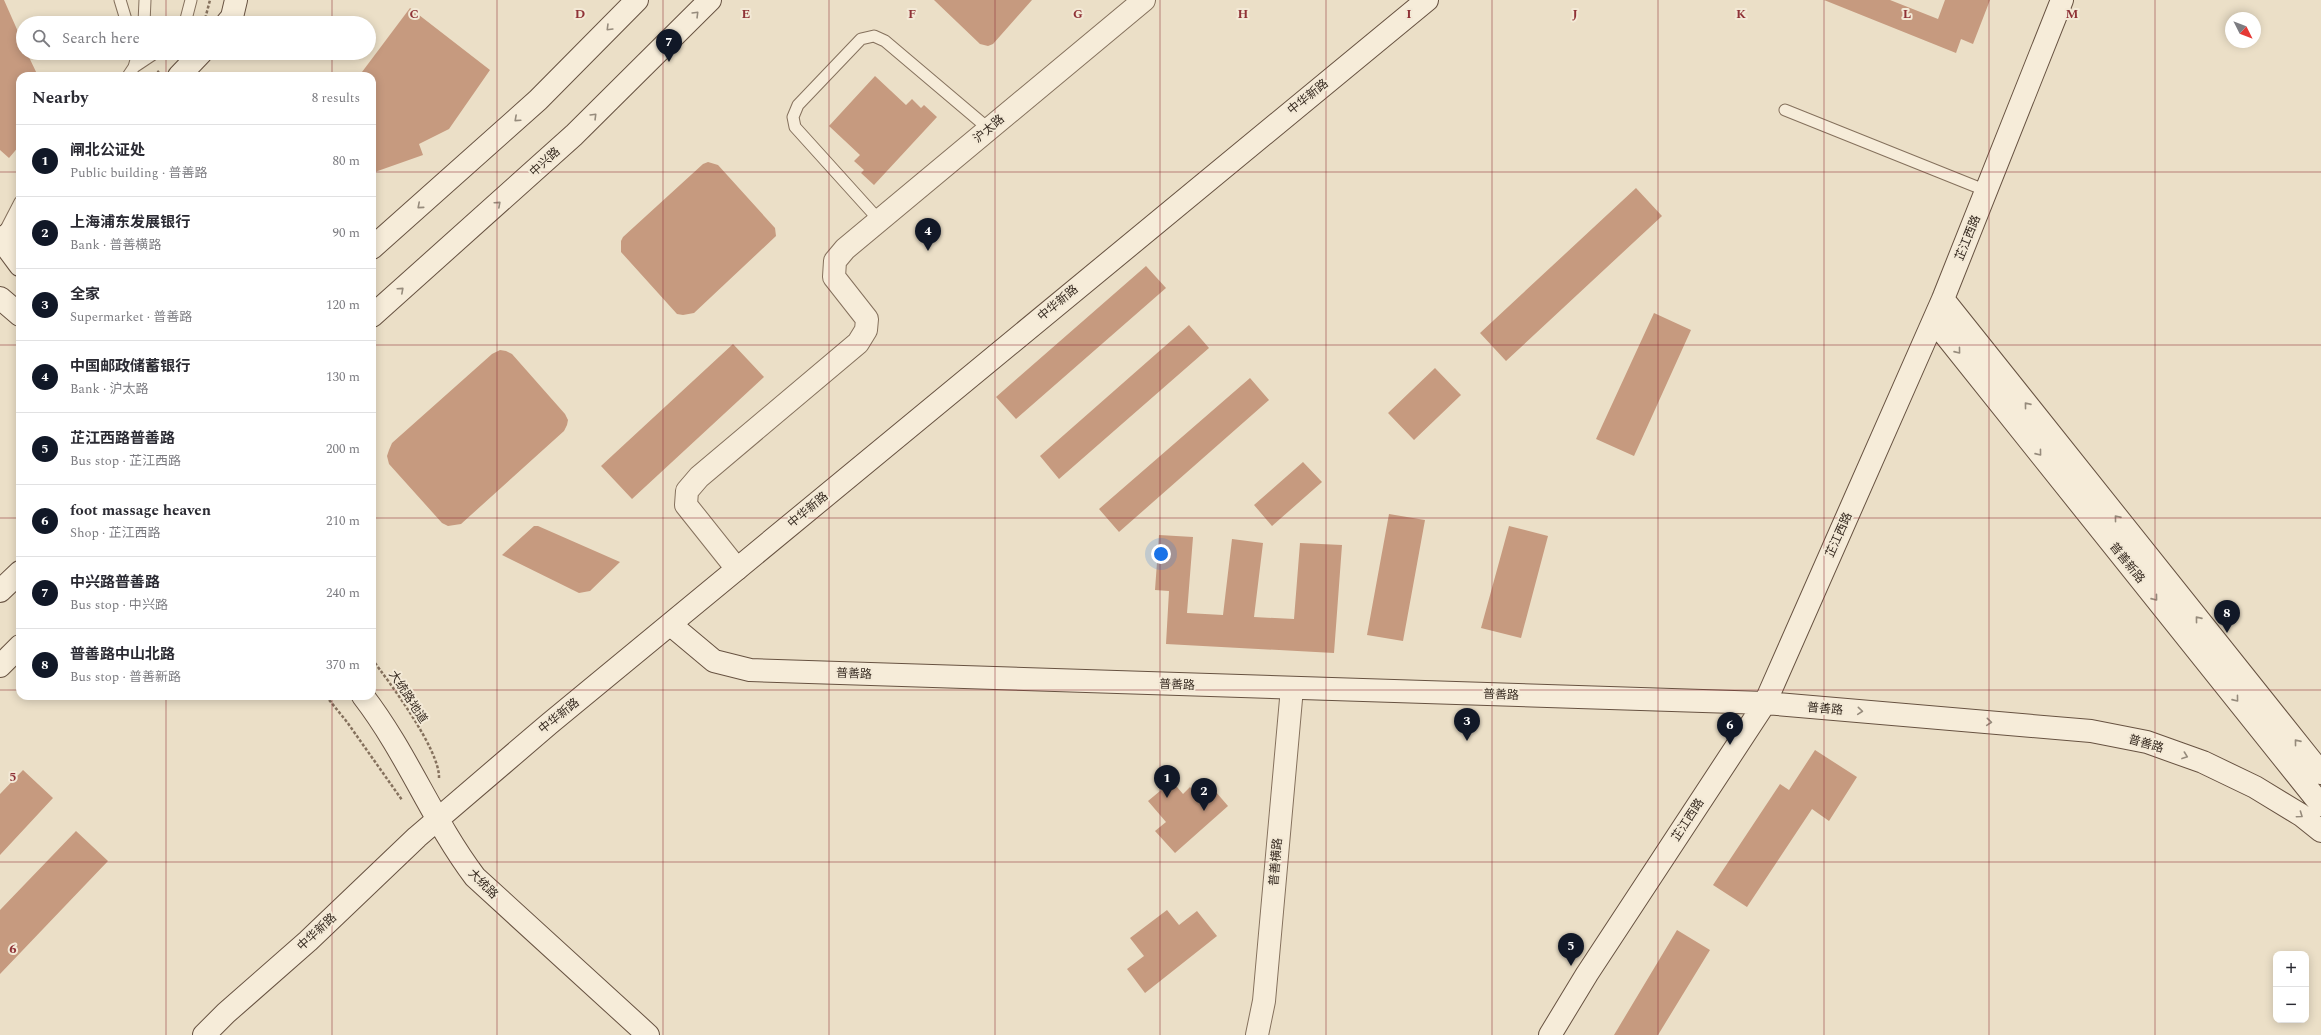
<!DOCTYPE html>
<html lang="en">
<head>
<meta charset="utf-8">
<style>
	:root { --surface:#fff; --page:#f2f2f3; --text:#2b2b33; --muted:#7c7c81; --line:#e1e1e2; --accent:#111827 }
	body { margin:0; font-family:Spectral,"Noto Sans SC",serif; background:var(--page); color:var(--text) }
	.controls { position:absolute; right:12px; bottom:12px; display:grid; overflow:hidden; border-radius:8px; box-shadow:0 2px 10px #0003 }
	.controls button { width:36px; height:36px; display:grid; place-items:center; padding:0; border:0; border-bottom:1px solid var(--line); background:var(--surface); color:var(--text); font:20px sans-serif }
	.compass { position:absolute; left:2225px; top:12px; width:36px; height:36px; border-radius:50%; background:var(--surface); box-shadow:0 2px 10px #0003; rotate:132deg }
	.you { position:absolute; left:1161px; top:554px; width:14px; height:14px; margin:-10px; border:3px solid #fff; border-radius:50%; background:#1a73e8; box-shadow:0 0 0 6px #1a73e833 }
	.badge { display:grid; place-items:center; width:26px; height:26px; border-radius:50%; background:var(--accent); color:#fff; font-size:13px; font-weight:700 }
	.pin { position:absolute; translate:-50% -33px; filter:drop-shadow(0 1px 2px #0008) }
	.pin::after { content:''; position:absolute; top:21px; width:14px; height:12px; background:inherit; clip-path:polygon(0 0,100% 0,50% 100%) }
	.list { margin:0; padding:0; list-style:none }
	h2 { display:flex; justify-content:space-between; align-items:center; height:52px; margin:0; padding:0 16px; font-size:17px }
	h2 small { font-size:13px; font-weight:400; color:var(--muted) }
	.list li { display:grid; grid-template-columns:26px 1fr auto; gap:12px; align-items:center; box-sizing:border-box; height:72px; padding:0 16px; border-top:1px solid var(--line) }
	.list b { display:block; font-size:15px; white-space:nowrap }
	.list p { margin:0; font-size:13px; white-space:nowrap; color:var(--muted) }
	.list em { font-size:13px; font-style:normal; color:var(--muted) }
	.icon { flex:none; width:22px; height:22px; fill:none; stroke:currentColor; stroke-width:2; stroke-linecap:round; stroke-linejoin:round }
	.map { position:relative; flex:none; width:2321px; height:1035px; overflow:hidden }
	.search { position:absolute; background:var(--surface); box-shadow:0 2px 10px #0003; left:16px; top:16px; width:360px; height:44px; display:flex; align-items:center; gap:10px; box-sizing:border-box; padding:0 14px; border-radius:22px; color:var(--muted); font-size:15px }
	.panel { position:absolute; background:var(--surface); box-shadow:0 2px 10px #0003; left:16px; top:72px; width:360px; height:628px; border-radius:12px }
	.map>svg:first-child { display:block }
</style>
</head>
<body>
<div class="map">
<svg width="2321" height="1035" viewBox="0 0 2321 1035">
	<rect width="100%" height="100%" fill="#ebdfc7"/>
	<path fill="#c69a7f" d="M0,0H4L23,43V53H27L38,76H20V145L9,158L0,150Z
		M934,0H1032L993,44L988,46L980,44Z
		M1824,0H1890L1938,19L1945,0H1990L1973,44L1961,39L1956,53Z
		M410,8L490,70L449,129L419,144L423,155L372,173V76H359Z
		M875,76L906,105L912,99L921,108L924,105L937,117L874,185L861,173L864,170L854,161L860,155L829,126Z
		M708,162L718,165L775,228L776,236L694,313L683,315L677,314L621,252V241L623,237L703,164Z
		M1636,188L1662,216L1506,361L1480,333Z
		M1146,266L1166,288L1016,419L996,397Z
		M1654,313L1691,330L1634,456L1596,439Z
		M1189,325L1209,348L1059,479L1040,456Z
		M733,344L764,377L632,499L601,466Z
		M500,350L506,351L512,354L565,414L568,420L567,425L564,431L461,524L448,526L442,523L389,464L387,456L389,450L392,443L492,354Z
		M1435,368L1461,395L1414,440L1388,413Z
		M1250,378L1269,400L1119,532L1099,509Z
		M1303,462L1322,482L1272,526L1254,505Z
		M1389,514L1425,520L1403,641L1367,635Z
		M534,526H538L620,562L590,591L579,593L502,555Z
		M1509,526L1548,536L1521,638L1481,628Z
		M1159,535L1193,537L1187,613L1223,615L1232,539L1263,543L1254,617L1294,619L1300,543L1342,545L1334,653L1166,644L1169,591L1155,590Z
		M1815,750L1857,777L1829,821L1812,809L1747,907L1713,885L1780,784L1789,790Z
		M23,770L53,798L0,855V794Z
		M1172,781L1183,794L1190,787L1197,795L1209,784L1228,806L1175,853L1155,831L1166,822L1148,801Z
		M76,831L108,861L0,974V910Z
		M1167,910L1179,925L1197,911L1217,936L1145,993L1127,969L1144,956L1130,938Z
		M1677,930L1710,950L1658,1035H1614Z"/>
	<g fill="none" stroke-linecap="round" stroke-linejoin="round">
		<g stroke="#85715d" stroke-width="13">
			<path id="lane" d="M120,0L127,23
				M144,23L145,0
				M185,23L191,0
				M134,67L138,53
				M128,76L134,67L155,53
				M1785,110L1987,191
				M879,220L795,127L793,117L798,105L861,39L874,36L885,41L989,129
				M5,231L20,202"/>
		</g>
		<g stroke="#85715d" stroke-width="24">
			<path id="street" d="M737,569L686,505L687,491L699,477L858,343L866,330L867,319L834,277L835,261L845,249L1144,0
				M1257,1035L1264,1001L1292,688"/>
		</g>
		<g stroke="#675241" stroke-width="24">
			<path id="secondary" d="M227,23L232,17L236,0
				M179,76L201,53
				M0,238L20,265
				M0,240L20,226
				M372,248L538,100L637,0
				M0,298L20,315
				M1943,299L2321,773
				M372,316L574,135L710,0
				M1934,321L2321,805
				M0,591L20,572
				M671,625L714,661L750,670L1765,703L2091,731L2147,742L2203,762L2255,787L2301,815L2321,831
				M0,666L20,646
				M363,696C407,753 432,820 475,877L648,1035
				M204,1035L226,1013L308,941L417,837L549,724L1427,0
				M1550,1035L1587,974L1765,703L1943,299L2062,0"/>
		</g>
		<path stroke="#85715d" stroke-width="2.5" stroke-dasharray="3 2" stroke-linecap="butt" d="M204,23L210,0
			M154,76L159,71
			M372,659C390,683 440,750 439,778
			M326,696L347,722L402,800"/>
		<use href="#lane" stroke="#f6ecd9" stroke-width="11"/>
		<use href="#street" stroke="#f6ecd9" stroke-width="22"/>
		<use href="#secondary" stroke="#f6ecd9" stroke-width="22"/>
	</g>
	<defs><path id="oneway-chevron" d="M-2-3.5L2.5 0L-2 3.5" fill="none" stroke-width="1.6" stroke-linecap="round" stroke-linejoin="round"/></defs>
	<g stroke="#968b7c">
		<use href="#oneway-chevron" transform="translate(696 14) rotate(-45)"/>
		<use href="#oneway-chevron" transform="translate(609 28) rotate(135)"/>
		<use href="#oneway-chevron" transform="translate(594 116) rotate(-45)"/>
		<use href="#oneway-chevron" transform="translate(517 119) rotate(138)"/>
		<use href="#oneway-chevron" transform="translate(498 204) rotate(-42)"/>
		<use href="#oneway-chevron" transform="translate(420 206) rotate(139)"/>
		<use href="#oneway-chevron" transform="translate(401 290) rotate(-42)"/>
		<use href="#oneway-chevron" transform="translate(1958 351) rotate(51)"/>
		<use href="#oneway-chevron" transform="translate(2027 405) rotate(-129)"/>
		<use href="#oneway-chevron" transform="translate(2039 453) rotate(51)"/>
		<use href="#oneway-chevron" transform="translate(2117 518) rotate(-129)"/>
		<use href="#oneway-chevron" transform="translate(2155 598) rotate(51)"/>
		<use href="#oneway-chevron" transform="translate(2198 619) rotate(-129)"/>
		<use href="#oneway-chevron" transform="translate(2236 699) rotate(51)"/>
		<use href="#oneway-chevron" transform="translate(1860 711) rotate(5)"/>
		<use href="#oneway-chevron" transform="translate(1989 722) rotate(5)"/>
		<use href="#oneway-chevron" transform="translate(2297 742) rotate(-129)"/>
		<use href="#oneway-chevron" transform="translate(2185 756) rotate(20)"/>
		<use href="#oneway-chevron" transform="translate(2300 815) rotate(35)"/>
	</g>
	<path fill="none" stroke="#8f3237" stroke-width="1" stroke-opacity="0.55" d="M166,0V23M332,0V23M497,0V1035M663,0V1035M829,0V1035M995,0V1035M1160,0V1035M1326,0V1035M1492,0V1035M1658,0V1035M1824,0V1035M1989,0V1035M2155,0V1035M166,53V76M332,53V76M0,172H20M372,172H2321M0,345H20M372,345H2321M0,518H20M372,518H2321M0,690H20M372,690H2321M166,696V1035M332,696V1035M0,862H2321"/>
	<g text-anchor="middle" dominant-baseline="central" stroke-width="4" stroke-linejoin="round" paint-order="stroke">
		<g font-size="12" fill="#362a20" stroke="#f3e9d6">
			<text transform="translate(1308 97) rotate(-39)">中华新路</text>
			<text transform="translate(989 129) rotate(-40)">沪太路</text>
			<text transform="translate(545 162) rotate(-42)">中兴路</text>
			<text transform="translate(1968 238) rotate(-68)">芷江西路</text>
			<text transform="translate(1058 303) rotate(-40)">中华新路</text>
			<text transform="translate(808 510) rotate(-40)">中华新路</text>
			<text transform="translate(1839 535) rotate(-66)">芷江西路</text>
			<text transform="translate(2127 563) rotate(51)">普善新路</text>
			<text transform="translate(854 674) rotate(2)">普善路</text>
			<text transform="translate(1177 685) rotate(2)">普善路</text>
			<text transform="translate(1501 695) rotate(2)">普善路</text>
			<text transform="translate(408 697) rotate(57)">大统路地道</text>
			<text transform="translate(1825 709) rotate(5)">普善路</text>
			<text transform="translate(559 716) rotate(-39)">中华新路</text>
			<text transform="translate(2146 744) rotate(16)">普善路</text>
			<text transform="translate(1688 820) rotate(-57)">芷江西路</text>
			<text transform="translate(1276 862) rotate(-85)">普善横路</text>
			<text transform="translate(483 884) rotate(45)">大统路</text>
			<text transform="translate(317 932) rotate(-43)">中华新路</text>
		</g>
	</g>
	<g font-size="13" text-anchor="middle" font-weight="bold" fill="#8f3237" stroke="#f3e9d6" stroke-width="4" stroke-linejoin="round" paint-order="stroke">
		<text x="414" y="18">C</text>
		<text x="580" y="18">D</text>
		<text x="746" y="18">E</text>
		<text x="912" y="18">F</text>
		<text x="1078" y="18">G</text>
		<text x="1243" y="18">H</text>
		<text x="1409" y="18">I</text>
		<text x="1575" y="18">J</text>
		<text x="1741" y="18">K</text>
		<text x="1907" y="18">L</text>
		<text x="2072" y="18">M</text>
		<text x="13" y="781">5</text>
		<text x="13" y="953">6</text>
	</g>
</svg>
<div class="controls">
<button>+</button>
<button>−</button>
</div>
<svg class="compass" viewBox="-18 -18 36 36"><path d="M0-13l5 13h-10z" fill="#e53935"/><path d="M0 13l5-13h-10z" fill="#7c7c81"/></svg>
<div class="you"></div>
<div class="pin badge" style="left:1167px;top:798px">1</div>
<div class="pin badge" style="left:1204px;top:811px">2</div>
<div class="pin badge" style="left:1467px;top:741px">3</div>
<div class="pin badge" style="left:928px;top:251px">4</div>
<div class="pin badge" style="left:1571px;top:966px">5</div>
<div class="pin badge" style="left:1730px;top:745px">6</div>
<div class="pin badge" style="left:669px;top:62px">7</div>
<div class="pin badge" style="left:2227px;top:633px">8</div>
<div class="search"><svg class="icon" aria-label="search" viewBox="0 0 24 24"><circle cx="10" cy="10" r="6"/><path d="M15 15l6 6"/></svg>Search here</div>
<section class="panel">
<h2>Nearby<small>8 results</small></h2>
<ul class="list">
<li><span class="badge">1</span><div><b>闸北公证处</b><p>Public building · 普善路</p></div><em>80 m</em></li>
<li><span class="badge">2</span><div><b>上海浦东发展银行</b><p>Bank · 普善横路</p></div><em>90 m</em></li>
<li><span class="badge">3</span><div><b>全家</b><p>Supermarket · 普善路</p></div><em>120 m</em></li>
<li><span class="badge">4</span><div><b>中国邮政储蓄银行</b><p>Bank · 沪太路</p></div><em>130 m</em></li>
<li><span class="badge">5</span><div><b>芷江西路普善路</b><p>Bus stop · 芷江西路</p></div><em>200 m</em></li>
<li><span class="badge">6</span><div><b>foot massage heaven</b><p>Shop · 芷江西路</p></div><em>210 m</em></li>
<li><span class="badge">7</span><div><b>中兴路普善路</b><p>Bus stop · 中兴路</p></div><em>240 m</em></li>
<li><span class="badge">8</span><div><b>普善路中山北路</b><p>Bus stop · 普善新路</p></div><em>370 m</em></li>
</ul>
</section>
</div>
</body>
</html>
